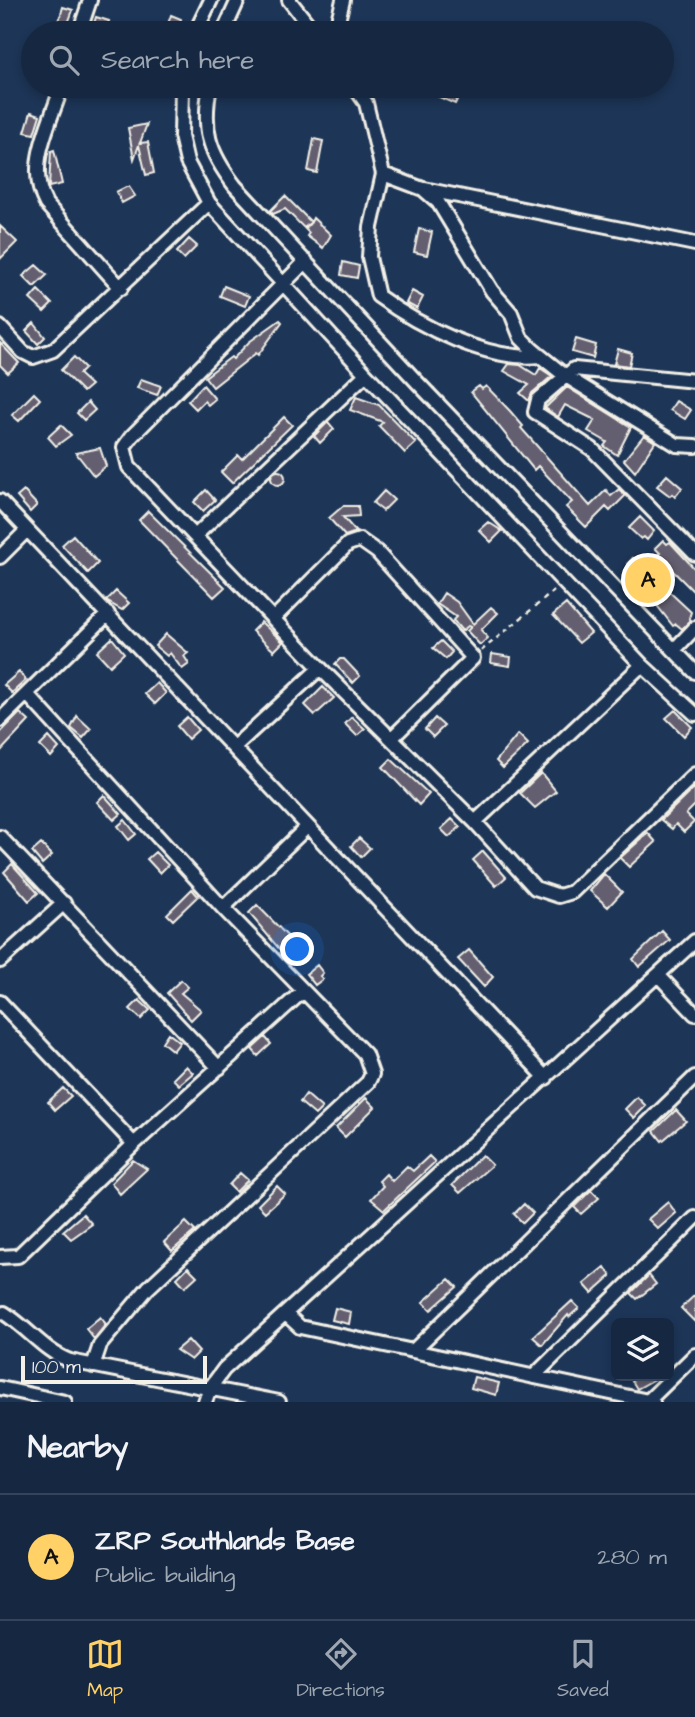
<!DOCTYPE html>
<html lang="en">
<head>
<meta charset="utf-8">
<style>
	:root { --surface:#162841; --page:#23344c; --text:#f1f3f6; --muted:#9ea6b1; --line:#35445a; --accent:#ffd166 }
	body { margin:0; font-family:"Architects Daughter",sans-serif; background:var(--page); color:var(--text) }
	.controls { position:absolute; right:21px; bottom:21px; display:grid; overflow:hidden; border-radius:10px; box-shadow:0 4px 10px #0003 }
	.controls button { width:63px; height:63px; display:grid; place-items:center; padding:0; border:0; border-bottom:2px solid var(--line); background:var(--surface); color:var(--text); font:35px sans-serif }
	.scale { position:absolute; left:21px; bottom:18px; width:186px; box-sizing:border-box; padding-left:7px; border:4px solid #f4f1e8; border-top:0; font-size:19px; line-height:24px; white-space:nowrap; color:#f4f1e8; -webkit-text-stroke:5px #1d3557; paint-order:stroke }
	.you { position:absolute; left:298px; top:950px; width:24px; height:24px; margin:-18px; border:5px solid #fff; border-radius:50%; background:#1a73e8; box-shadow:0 0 0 10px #1a73e833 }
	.badge { display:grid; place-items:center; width:46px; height:46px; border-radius:50%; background:var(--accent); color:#111; font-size:23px; font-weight:700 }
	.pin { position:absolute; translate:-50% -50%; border:4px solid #fff; box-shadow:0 2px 7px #0006 }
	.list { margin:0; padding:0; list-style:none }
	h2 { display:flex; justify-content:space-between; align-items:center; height:91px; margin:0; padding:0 28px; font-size:30px }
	h2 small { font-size:23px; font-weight:400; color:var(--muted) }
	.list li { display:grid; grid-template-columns:46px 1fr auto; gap:21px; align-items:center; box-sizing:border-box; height:126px; padding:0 28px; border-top:2px solid var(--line) }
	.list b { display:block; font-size:26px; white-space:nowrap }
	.list p { margin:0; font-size:23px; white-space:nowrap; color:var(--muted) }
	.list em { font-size:23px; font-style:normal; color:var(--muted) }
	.icon { flex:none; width:38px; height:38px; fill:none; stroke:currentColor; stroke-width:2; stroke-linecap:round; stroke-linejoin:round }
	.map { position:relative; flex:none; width:695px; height:1402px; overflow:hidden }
	.search { position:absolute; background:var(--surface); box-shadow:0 4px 10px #0003; left:21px; right:21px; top:21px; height:77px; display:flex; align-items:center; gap:18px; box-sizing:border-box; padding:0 24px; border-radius:38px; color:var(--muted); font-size:26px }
	.sheet { height:217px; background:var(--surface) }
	nav { display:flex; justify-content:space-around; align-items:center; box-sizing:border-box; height:98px; border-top:2px solid var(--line); background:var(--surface); font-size:19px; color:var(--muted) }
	nav a { display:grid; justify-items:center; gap:4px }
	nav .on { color:var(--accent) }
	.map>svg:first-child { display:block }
</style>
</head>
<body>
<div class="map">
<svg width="695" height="1402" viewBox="0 0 695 1402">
	<rect width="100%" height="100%" fill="#1d3557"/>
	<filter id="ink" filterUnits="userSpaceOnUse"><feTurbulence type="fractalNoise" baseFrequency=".0143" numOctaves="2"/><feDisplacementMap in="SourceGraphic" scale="14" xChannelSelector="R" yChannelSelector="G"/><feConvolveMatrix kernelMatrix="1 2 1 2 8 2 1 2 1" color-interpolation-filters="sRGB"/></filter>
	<g filter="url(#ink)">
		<path fill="#635e6f" stroke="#f4f1e8" stroke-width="2" d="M63,7L73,10L67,26L58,24Z
			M171,15L181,19L176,33H165Z
			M96,17L109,21L105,33H91Z
			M442,86H464L455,104L437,96Z
			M31,112L40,115L34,134L25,132Z
			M147,124L140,143L148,142L154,173L146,175L139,145L134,159L128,128Z
			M314,139L323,141L317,173L308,171Z
			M54,150L62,184L49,187L51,151Z
			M126,187H129L135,196L122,203L116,192Z
			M285,196L311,222L313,218L331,235L323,248L307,236L309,233L305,229L311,222L304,228L285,209L273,214L270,211Z
			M0,226L17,242L0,259Z
			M419,229L432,232L427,255L414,252Z
			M189,239L197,246L184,259L177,252Z
			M343,262L359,266L357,278L341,275Z
			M36,265L47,275L34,287L23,276Z
			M224,286L249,296L245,306L220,296Z
			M38,290L52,304L44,312L30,299Z
			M412,291L423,297L417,309L406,303Z
			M280,320L282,322L258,355L256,353L213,387L205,377L231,357L233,359L249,342Z
			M34,323L45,337L38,344L26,331Z
			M576,339L596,345L593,358L572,352Z
			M0,343L19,363L8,373L0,365Z
			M618,349L632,353L629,366L614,364Z
			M74,357L85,368L79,374L91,385L83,392L61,370Z
			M509,364L520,365L536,375L540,368L552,376L532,393L529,401L520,393L529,385L504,371Z
			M141,379L161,386L157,395L137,388Z
			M203,385L215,399L208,405L204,401L196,409L188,401Z
			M479,386L482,389L486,386L510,411L523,426L521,428L590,506L606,490L611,496L619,489L625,496L610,511L606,507L586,527L566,507L572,502L538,466L534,470L471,392Z
			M567,387L631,427L617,455L604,446L607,442L588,431L595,420L565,405L558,417L545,408Z
			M34,393L40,399L19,421L12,415Z
			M356,397L379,405L416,443L405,453L379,426L383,422L350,410Z
			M676,401L691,410L685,419L670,410Z
			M88,402L95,410L84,420L77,413Z
			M284,417L292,425L232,483L221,472L238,455L242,459Z
			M328,422L334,429L320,443L314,436Z
			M61,425L71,435L56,446L48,437Z
			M644,435L655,442L635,472L624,460Z
			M100,448L106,466L94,476L76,453Z
			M271 478a7 7 0 1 1 14 0a7 7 0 1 1-14 0Z
			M667,475L682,488L675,497L672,494L670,496L657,486Z
			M206,490L215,500L203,511L194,502Z
			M24,491L37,505L30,512L17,497Z
			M384,491L394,500L383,511L373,503Z
			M343,506H358L359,516L343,517L356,532L345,536L329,518Z
			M148,511L225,587L214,597L139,520Z
			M640,517L654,531L647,540L644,537L641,539L629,528Z
			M488,522L502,531L491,542L479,530Z
			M73,535L98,563L88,573L62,545Z
			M663,540L667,544L670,542L695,569V593L657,555L660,553L655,548Z
			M633,558L691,612L689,618L691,620L682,629L676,624L673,626L655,603L660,599L628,563Z
			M116,591L129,603L122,610L106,601Z
			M444,593L457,602L473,624L491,607L498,613L481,630L488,638L480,645L467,631L471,627L468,626L462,631L453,620L456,617L437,604Z
			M566,604L591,633L579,643L553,615Z
			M261,622L283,642L274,651L252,631Z
			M166,634L188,653L184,656L189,664L182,669L170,653L167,656L155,646Z
			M112,638L124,653L110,666L97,652Z
			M441,641L452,652L446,659L433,648Z
			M492,654L511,657L510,666L491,663Z
			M340,659H344L360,676L353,683L335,664Z
			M19,672L26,680L12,693L4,685Z
			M157,683L166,693L155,704L145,694Z
			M323,687L334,698L315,715L305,705Z
			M675,710L692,727L684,736L666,718Z
			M20,713L29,721L0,752V733Z
			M77,716L91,729L83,738L71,728Z
			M187,717L198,730L188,739L177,726Z
			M352,717L365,729L357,736L345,724Z
			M435,718L444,726L433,737L425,729Z
			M518,734L528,744L503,768L496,761Z
			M49,737L59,748L51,757L40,746Z
			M391,759L429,794L419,805L383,767Z
			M541,773L556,791L535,808L520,793Z
			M695,787V805L686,814L694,822L684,832L676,824L672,829L661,820Z
			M104,795L121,814L114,820L97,802Z
			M452,819L460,827L449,837L441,829Z
			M125,820L136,834L129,840L118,826Z
			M648,833L656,842L629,867L620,858Z
			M359,838L370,848L361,857L351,846Z
			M41,844L52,855L42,864L32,852Z
			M483,851L506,877L496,886L473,860Z
			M155,852L168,865L160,873L147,859Z
			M12,864L38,893L29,901L4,872Z
			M604,874L622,892L608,907L590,891Z
			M192,889L198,896L173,920L167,914Z
			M257,905L300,949L292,957L289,953L285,956L249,913Z
			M662,931L670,940L639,967L633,959Z
			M469,950L493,977L484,987L458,959Z
			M317,965L323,973L320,976L323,979L315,985L306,974Z
			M181,980L188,987L181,993L201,1010L191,1020L167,993Z
			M139,1000L150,1010L141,1019L130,1009Z
			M168,1033L180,1042L173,1051L162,1042Z
			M265,1037L271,1044L258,1056L252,1049Z
			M186,1066L193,1073L179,1085L173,1079Z
			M63,1088L71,1096L55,1110L48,1102Z
			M306,1094L322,1108L315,1115L300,1102Z
			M637,1097L646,1106L634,1118L625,1109Z
			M366,1098L375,1107L345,1137L336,1128Z
			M676,1110L686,1121L662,1141L654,1131Z
			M482,1155L492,1165L460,1193L452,1185Z
			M429,1156L435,1162L384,1210L371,1199L383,1186L379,1181L386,1174L392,1181L407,1166L413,1171Z
			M133,1160L147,1169L120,1194L111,1183Z
			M240,1173L248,1180L236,1192L229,1185Z
			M277,1186L285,1194L265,1212L258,1205Z
			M591,1190L599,1198L581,1214L574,1207Z
			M668,1202L676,1213L658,1229L648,1219Z
			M524,1204L533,1213L523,1223L514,1214Z
			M83,1214L92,1224L71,1239L63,1231Z
			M186,1222L195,1231L172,1251L164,1242Z
			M188,1267L197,1276L185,1287L177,1278Z
			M605,1267L611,1276L592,1293L584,1284Z
			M649,1275L656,1284L637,1299L631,1293Z
			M449,1279L457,1287L431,1310L423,1302Z
			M695,1295V1322L681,1308Z
			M572,1301L579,1308L569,1317L568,1315L542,1345L533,1337Z
			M335,1308L351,1312L349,1324L332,1320Z
			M100,1317L106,1324L94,1339L86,1329Z
			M188,1340L199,1352L191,1360L176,1350Z
			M637,1376H660L637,1389L631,1379Z
			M474,1377L499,1383L496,1395L471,1388Z"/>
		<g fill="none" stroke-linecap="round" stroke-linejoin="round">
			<g stroke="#f4f1e8" stroke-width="18">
				<path id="minor" d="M289,0L315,33
					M79,33L90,0
					M195,33L211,0
					M223,33L238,0
					M335,33L343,0
					M62,86C50,124 25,166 46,204L121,288
					M182,86L181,136L187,162L209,203L366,374L642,665L695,714
					M210,86C202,129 208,151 235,186L418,383L695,672
					M354,86L366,103L383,174L423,189L438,202L492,291L511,313L521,338L533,350L564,375L677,445L695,446
					M383,174L371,227L369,257L378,296C419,326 489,362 540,356
					M424,189L695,244
					M306,261L132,436L124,447L129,467L320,668L475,822L535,888L559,896L572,892L695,774
					M0,327L23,352L33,357L53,350L209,203
					M695,381L574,369L538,400L535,412L592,449L695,554
					M0,501L546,1078
					M195,536L366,374
					M0,557L27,530
					M274,618L348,544L360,540L377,552L473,658L392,738
					M675,649L695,628
					M27,694L223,908L365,1054L372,1074L368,1082L148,1288L100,1345L93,1366
					M0,720L108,614
					M234,747L320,668
					M475,822L642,665
					M0,837L219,1068
					M223,908L307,827
					M0,961L64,903
					M659,976L695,1014
					M0,1002L134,1144
					M0,1257L18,1256L134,1144L303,991
					M4,1313C28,1328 44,1351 70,1361L279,1402
					M287,1315L300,1327L653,1402
					M414,1350L695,1077
					M533,1377L695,1218
					M0,1388L65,1402
					M648,1401L695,1355
					M205,1402L210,1388L224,1369L695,941"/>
			</g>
			<path stroke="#f4f1e8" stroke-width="2.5" stroke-dasharray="5 5" stroke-linecap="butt" d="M481,651L554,591"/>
			<use href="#minor" stroke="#1d3557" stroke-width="12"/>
		</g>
	</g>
</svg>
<div class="controls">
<button><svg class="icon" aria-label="layers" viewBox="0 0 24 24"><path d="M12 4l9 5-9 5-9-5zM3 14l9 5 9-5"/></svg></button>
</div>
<div class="scale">100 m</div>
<div class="you"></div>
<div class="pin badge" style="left:648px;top:580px">A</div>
<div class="search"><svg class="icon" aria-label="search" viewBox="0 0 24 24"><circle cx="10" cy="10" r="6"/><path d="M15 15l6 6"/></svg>Search here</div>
</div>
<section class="sheet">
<h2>Nearby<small></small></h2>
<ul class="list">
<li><span class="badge">A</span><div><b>ZRP Southlands Base</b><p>Public building</p></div><em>280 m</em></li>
</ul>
</section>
<nav>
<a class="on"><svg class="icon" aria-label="map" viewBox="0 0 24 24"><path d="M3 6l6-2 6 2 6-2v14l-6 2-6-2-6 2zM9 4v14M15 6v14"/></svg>Map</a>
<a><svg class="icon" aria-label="directions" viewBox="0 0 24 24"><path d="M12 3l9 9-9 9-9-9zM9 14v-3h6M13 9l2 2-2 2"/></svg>Directions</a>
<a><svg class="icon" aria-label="saved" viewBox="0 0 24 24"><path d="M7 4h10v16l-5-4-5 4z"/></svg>Saved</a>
</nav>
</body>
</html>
